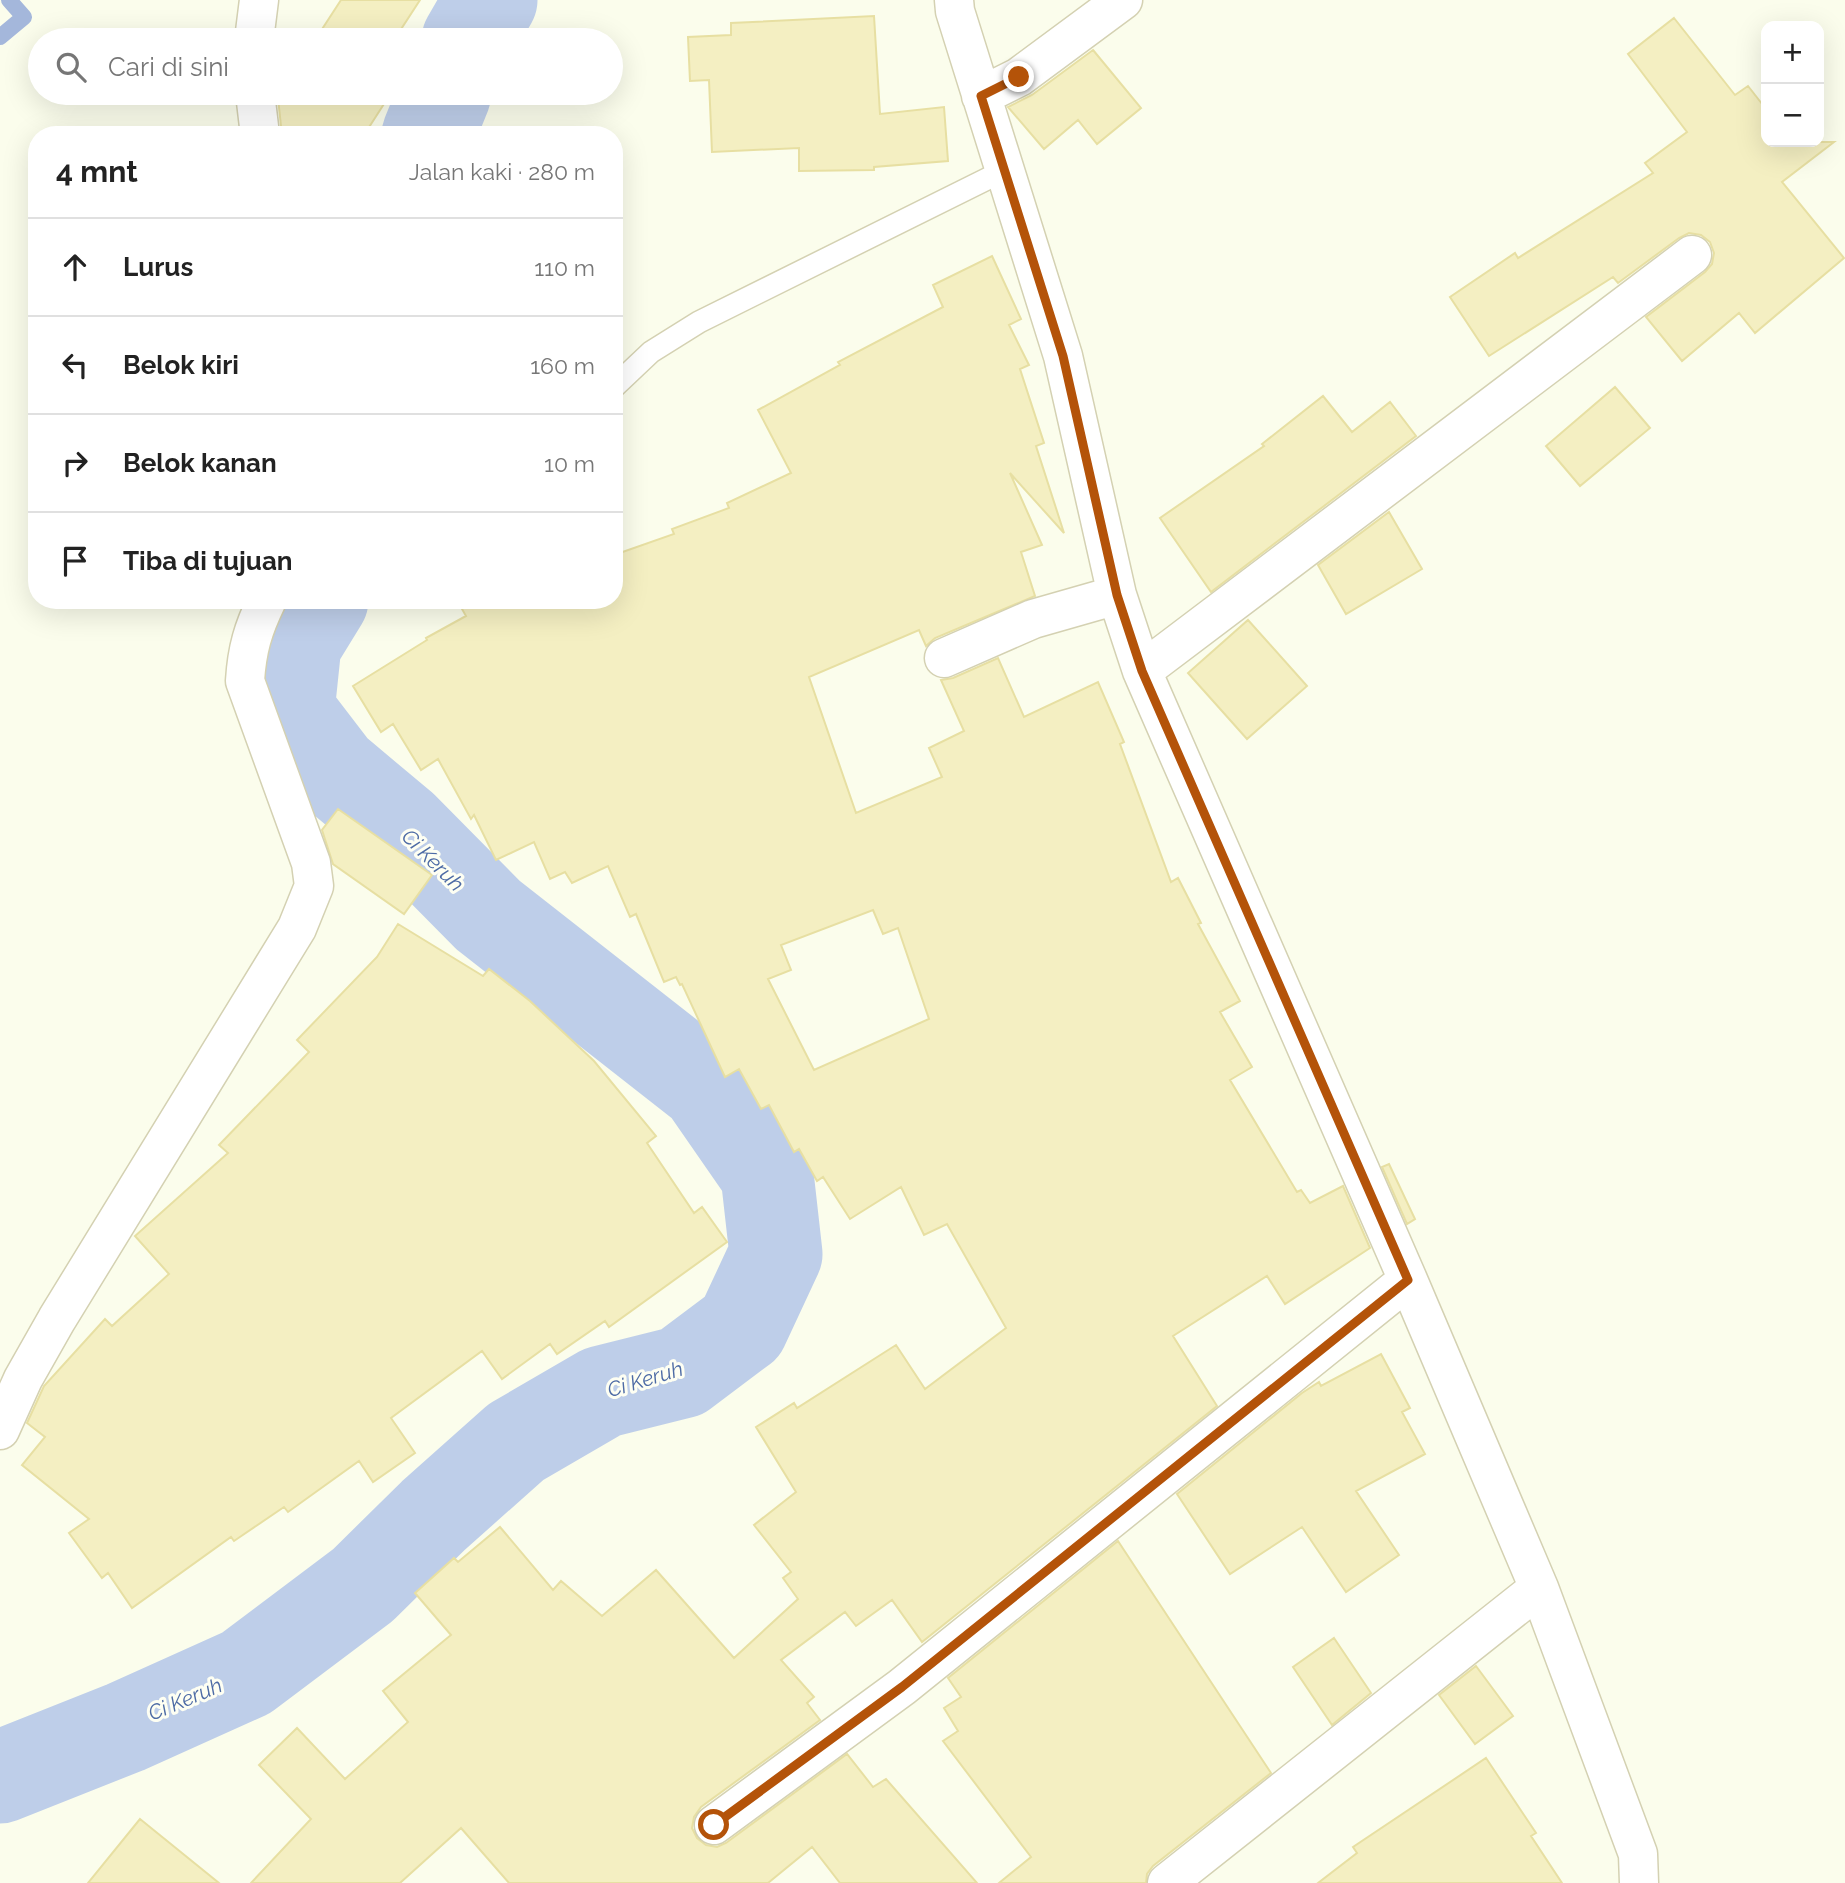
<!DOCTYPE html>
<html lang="id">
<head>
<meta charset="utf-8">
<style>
	:root { --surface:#fff; --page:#f2f2f2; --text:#222; --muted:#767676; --line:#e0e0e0 }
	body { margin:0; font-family:Raleway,sans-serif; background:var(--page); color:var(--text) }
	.controls { position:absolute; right:21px; top:21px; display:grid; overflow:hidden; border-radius:14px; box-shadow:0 7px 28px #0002 }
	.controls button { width:63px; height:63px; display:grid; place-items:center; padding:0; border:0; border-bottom:2px solid var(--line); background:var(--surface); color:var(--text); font:35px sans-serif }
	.stop { position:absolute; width:21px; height:21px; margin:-16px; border:5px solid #b45309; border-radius:50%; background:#fff }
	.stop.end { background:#b45309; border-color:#fff; box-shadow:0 2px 7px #0008 }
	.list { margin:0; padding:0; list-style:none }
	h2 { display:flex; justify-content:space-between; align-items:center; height:91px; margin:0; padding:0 28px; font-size:30px }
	h2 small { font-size:23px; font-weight:400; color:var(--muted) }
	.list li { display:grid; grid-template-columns:46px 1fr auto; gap:21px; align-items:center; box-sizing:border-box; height:98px; padding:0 28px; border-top:2px solid var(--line) }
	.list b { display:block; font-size:26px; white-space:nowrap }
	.list em { font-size:23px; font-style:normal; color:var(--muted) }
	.icon { flex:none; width:38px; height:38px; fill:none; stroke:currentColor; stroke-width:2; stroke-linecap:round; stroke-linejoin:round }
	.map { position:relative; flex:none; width:1845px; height:1883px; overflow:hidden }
	.search { position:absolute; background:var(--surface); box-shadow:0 7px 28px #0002; left:28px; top:28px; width:595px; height:77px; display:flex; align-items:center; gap:18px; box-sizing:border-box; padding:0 24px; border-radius:38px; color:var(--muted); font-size:26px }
	.panel { position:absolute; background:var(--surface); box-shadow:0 7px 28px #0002; left:28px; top:126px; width:595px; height:483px; border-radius:28px }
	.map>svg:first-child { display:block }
</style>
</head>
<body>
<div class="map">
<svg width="1845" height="1883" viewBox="0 0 1845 1883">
	<rect width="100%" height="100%" fill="#fbfdec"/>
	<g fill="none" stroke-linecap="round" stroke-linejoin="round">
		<path stroke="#a4b7db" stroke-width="16" d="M0,37L24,17L9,0"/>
		<path stroke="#becee9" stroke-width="93" d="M468,40L491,0
			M428,135L445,93
			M0,1777L126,1727L246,1673L363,1585L434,1515L516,1442L602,1392L682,1372L742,1327L776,1254L767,1174L706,1086L488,915L402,828L334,771L288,711L295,644L322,600"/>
	</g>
	<path fill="#f4efc2" stroke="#e7dfa2" stroke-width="2" fill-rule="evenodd" d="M341,0H420L394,40H315Z
		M874,16L880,114L944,107L948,161L874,167V170L799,171V148L712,152L709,80L690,81L688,37L731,35V23Z
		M1674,18L1735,95L1748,86L1766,109V142H1834L1782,182L1844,258L1755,333L1739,313L1682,361L1646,317L1705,272L1712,264L1714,253L1710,242L1701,235L1689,233L1679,238L1618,283L1613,277L1489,356L1450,297L1515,253L1518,258L1653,173L1645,163L1687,132L1628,54Z
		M1093,50L1141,108L1097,144L1078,120L1044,149L1008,107L1032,95Z
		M281,93H391L364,135H294L281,126L278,98Z
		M992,256L1021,319L1009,325L1029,365L1020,369L1044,443L1036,446L1064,533L1010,473L1042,545L1021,552L1035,596L935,638L926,646L919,630L809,677L856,813L942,777L929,748L964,731L941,680L953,678L998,658L1024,717L1098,682L1124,742L1120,744L1171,882L1178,878L1201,923L1198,924L1240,1001L1220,1012L1252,1067L1230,1080L1297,1192L1301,1190L1310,1203L1343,1186L1370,1248L1285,1304L1267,1276L1173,1336L1217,1406L922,1642L892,1600L856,1626L845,1612L781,1660L814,1697L807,1703L820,1720L701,1807L694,1817L692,1828L697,1838L706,1845L717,1847L726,1843L847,1754L873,1787L886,1779L977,1883H840L812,1847L768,1883H509L461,1828L400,1883H251L311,1819L259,1765L297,1728L345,1779L408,1722L383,1691L451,1635L415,1593L454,1558L458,1562L500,1527L553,1590L561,1581L602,1616L656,1570L734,1658L798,1599L783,1578L791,1572L754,1525L796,1492L756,1427L794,1403L797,1408L896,1345L925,1389L1006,1328L947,1224L924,1235L901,1187L850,1219L823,1177L817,1181L799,1149L794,1152L769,1105L761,1109L739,1069L725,1077L682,984L680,985L676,977L664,982L636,914L630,917L608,866L572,883L565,872L550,879L534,842L496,860L474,815L471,819L438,759L421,770L393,724L381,732L353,686L427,640L426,638L466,616L457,600H614V555L674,534L672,529L729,508L727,503L791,473L758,410L840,365L838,362L943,307L933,285ZM873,910L883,934L898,928L929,1019L814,1070L768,979L791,970L781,945Z
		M1615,387L1650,428L1580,486L1546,446Z
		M1323,396L1352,432L1390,402L1416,436L1211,592L1160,518L1264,446L1262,444Z
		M1389,512L1422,569L1346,614L1318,565Z
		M1248,620L1307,686L1247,739L1188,673Z
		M338,809L432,875L404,914L333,864L322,830Z
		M398,924L483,976L489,969L530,1001L594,1061L656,1136L647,1143L694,1213L702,1207L727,1242L609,1327L605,1321L557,1354L550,1344L502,1379L482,1351L391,1418L415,1453L373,1482L359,1461L288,1512L284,1507L234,1541L231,1537L132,1608L108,1573L102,1578L69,1533L89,1519L22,1465L45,1437L27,1423L44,1386L105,1319L112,1326L169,1274L135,1236L228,1153L219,1145L309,1052L297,1040L377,957Z
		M1389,1164L1415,1219L1407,1224L1382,1167Z
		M1381,1354L1410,1408L1402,1412L1425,1454L1356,1491L1399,1555L1346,1592L1302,1527L1230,1574L1177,1494L1302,1393L1319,1382L1321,1386Z
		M1118,1541L1271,1773L1153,1866L1147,1874L1146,1883H999L1031,1857L943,1741L958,1731L944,1708L961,1697L948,1678Z
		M1334,1638L1371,1693L1332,1725L1293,1667Z
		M1476,1666L1513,1716L1475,1744L1439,1695Z
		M1486,1758L1536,1833L1531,1836L1562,1883H1318L1357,1853L1353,1847Z
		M140,1819L219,1883H88Z"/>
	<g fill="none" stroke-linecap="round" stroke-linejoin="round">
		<g stroke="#d4d1b2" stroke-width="24">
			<path id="service" d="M614,387L651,352L699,322L1003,171"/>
		</g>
		<g stroke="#d4d1b2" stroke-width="41">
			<path id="minor" d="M954,0L955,11L1063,356L1117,595L1142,671L1408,1280L1539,1588L1638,1854L1639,1883
				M254,40L259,0
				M255,93L260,135
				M981,96L1019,77L1123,0
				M944,658L1033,619L1117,595
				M1142,671L1692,255
				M0,1430L23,1379L57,1319L297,928L314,886L311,863L245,681C247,649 253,629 267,600
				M714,1825L902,1687L1408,1280
				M1167,1883L1539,1588"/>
		</g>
		<use href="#service" stroke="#fff" stroke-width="21"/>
		<use href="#minor" stroke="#fff" stroke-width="38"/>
	</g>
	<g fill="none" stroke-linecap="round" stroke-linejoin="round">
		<path stroke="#b45309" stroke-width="9" d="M714,1825L902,1687L1408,1280L1142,671L1117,595L1063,356L981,96L1019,77"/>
	</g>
	<g text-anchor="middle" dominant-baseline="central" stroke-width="6" stroke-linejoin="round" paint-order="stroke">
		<g font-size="21" font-style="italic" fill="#4d6ba5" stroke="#fefff3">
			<text transform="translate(433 860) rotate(45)">Ci Keruh</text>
			<text transform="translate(645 1379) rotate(-17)">Ci Keruh</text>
			<text transform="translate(185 1699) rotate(-23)">Ci Keruh</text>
		</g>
	</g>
</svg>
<div class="controls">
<button>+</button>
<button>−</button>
</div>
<div class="stop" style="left:714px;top:1825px"></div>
<div class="stop end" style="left:1019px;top:77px"></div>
<div class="search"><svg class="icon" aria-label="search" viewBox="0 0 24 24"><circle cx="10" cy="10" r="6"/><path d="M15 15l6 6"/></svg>Cari di sini</div>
<section class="panel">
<h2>4 mnt<small>Jalan kaki · 280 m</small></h2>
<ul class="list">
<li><svg class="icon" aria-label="ahead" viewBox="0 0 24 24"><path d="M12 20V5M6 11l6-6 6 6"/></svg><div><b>Lurus</b></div><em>110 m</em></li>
<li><svg class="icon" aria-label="left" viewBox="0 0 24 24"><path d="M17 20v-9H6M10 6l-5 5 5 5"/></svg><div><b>Belok kiri</b></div><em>160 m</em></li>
<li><svg class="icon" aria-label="right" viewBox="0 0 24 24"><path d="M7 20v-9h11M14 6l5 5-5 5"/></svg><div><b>Belok kanan</b></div><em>10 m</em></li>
<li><svg class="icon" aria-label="arrive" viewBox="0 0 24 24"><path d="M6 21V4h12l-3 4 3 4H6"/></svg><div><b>Tiba di tujuan</b></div></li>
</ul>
</section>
</div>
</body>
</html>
